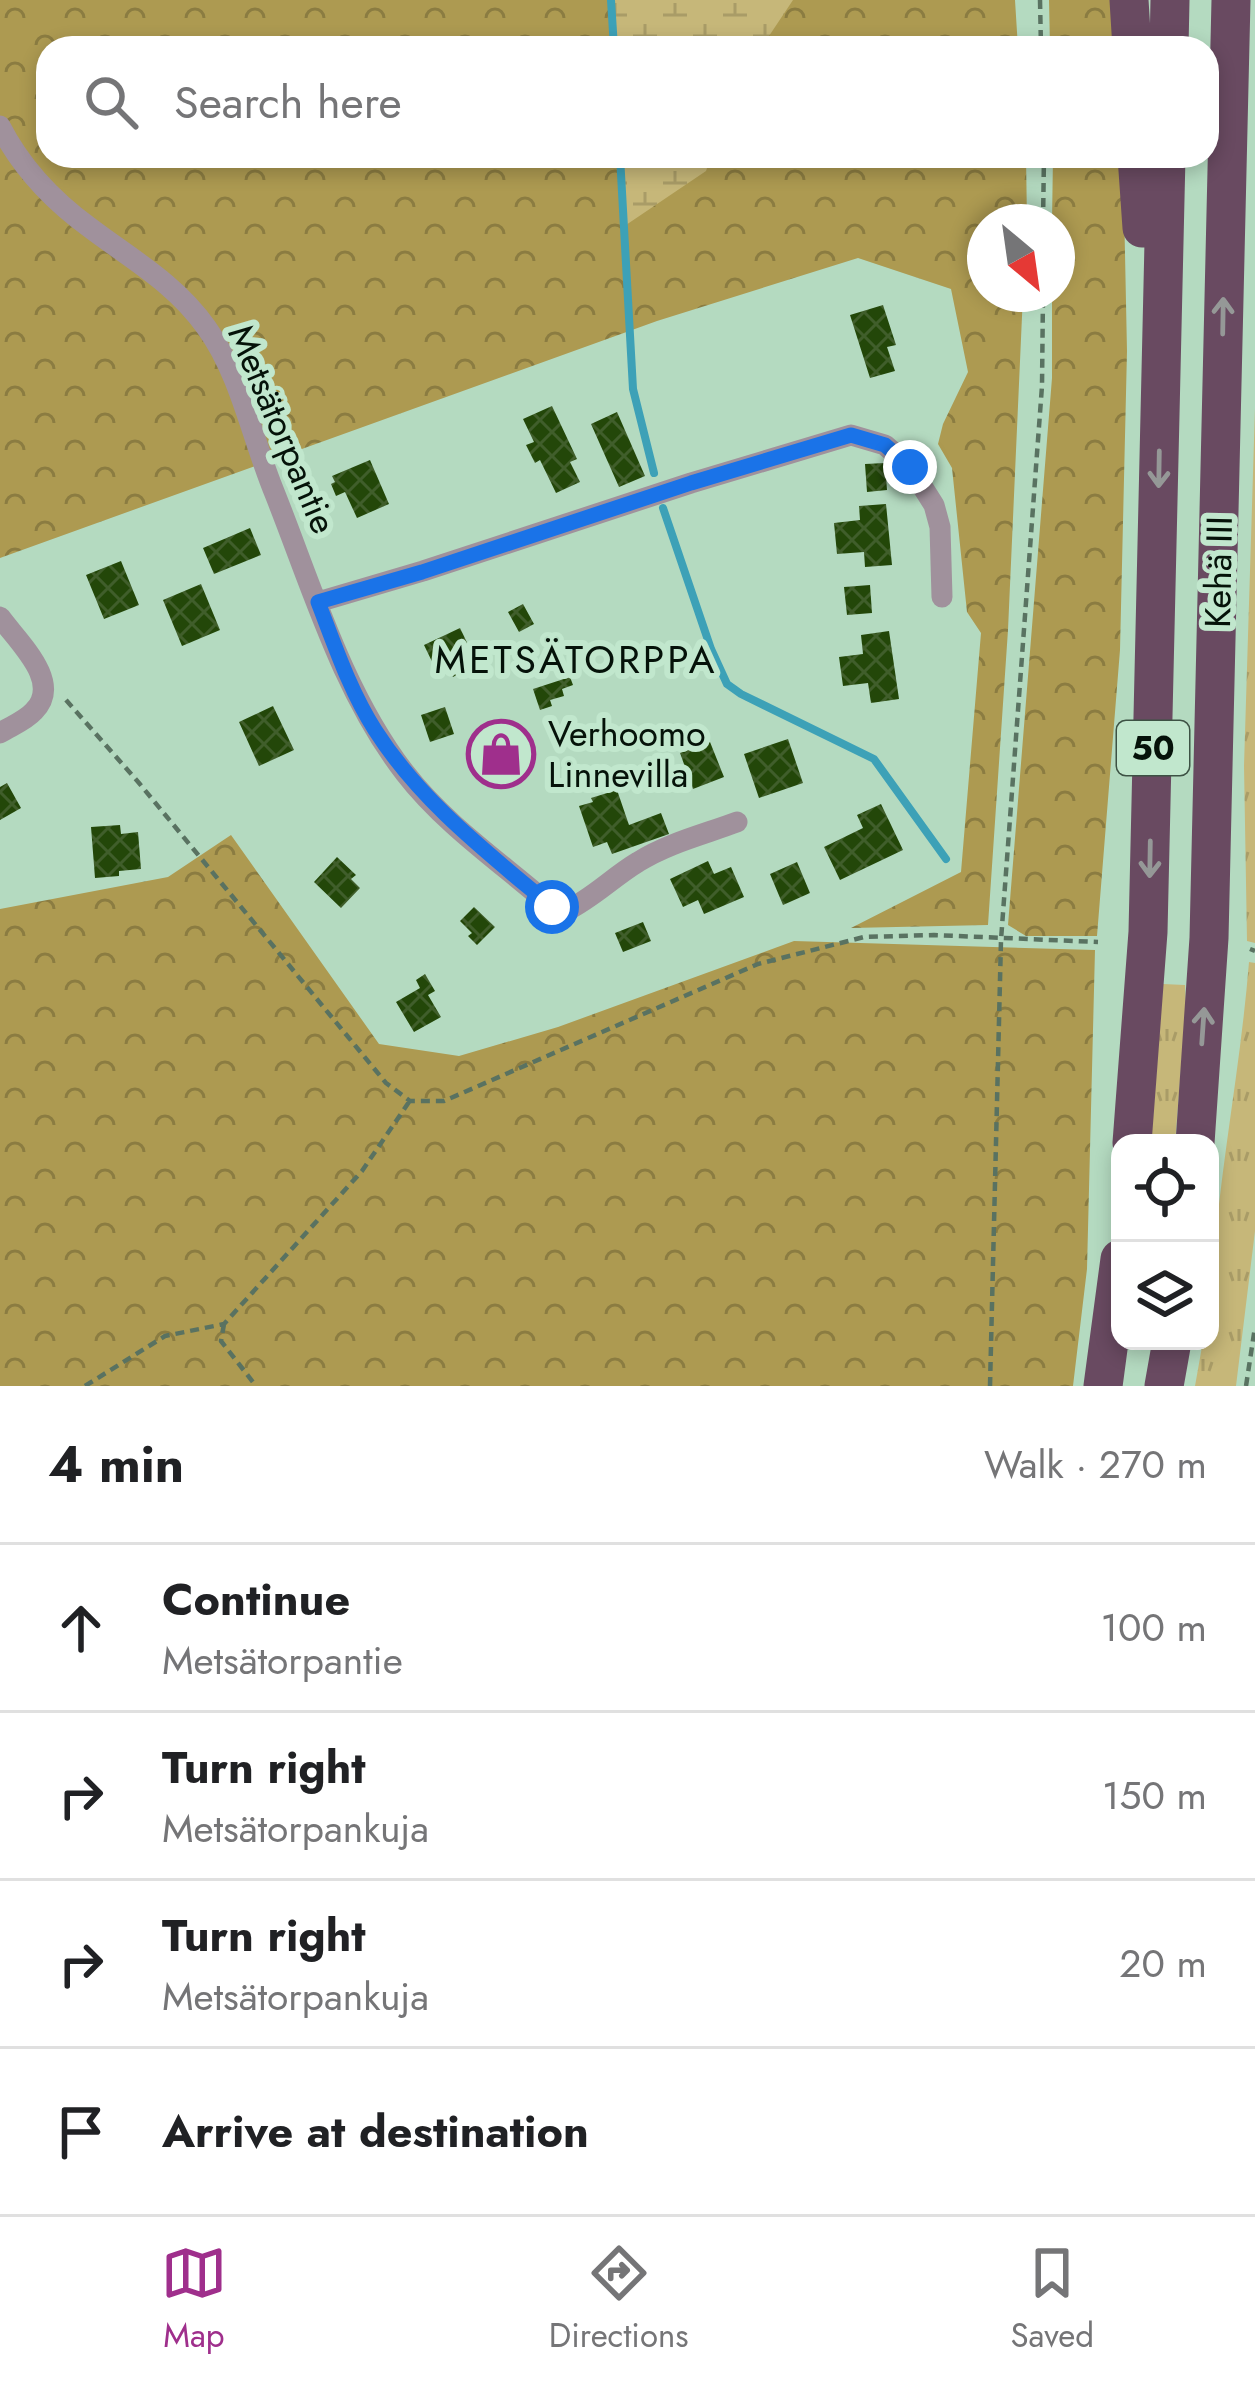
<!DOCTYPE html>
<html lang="en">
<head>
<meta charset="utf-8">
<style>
	:root { --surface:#fff; --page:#f2f2f2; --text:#202124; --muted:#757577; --line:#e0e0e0; --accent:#9f2f8c }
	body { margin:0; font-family:Jost,sans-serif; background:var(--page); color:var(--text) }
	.controls { position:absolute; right:36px; bottom:36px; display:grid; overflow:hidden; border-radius:24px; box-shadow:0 6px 18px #0003 }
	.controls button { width:108px; height:108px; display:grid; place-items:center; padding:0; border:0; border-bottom:3px solid var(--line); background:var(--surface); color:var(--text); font:60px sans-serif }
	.compass { position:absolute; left:967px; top:204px; width:108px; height:108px; border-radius:50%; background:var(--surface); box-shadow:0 6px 18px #0003; rotate:151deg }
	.stop { position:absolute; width:36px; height:36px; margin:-27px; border:9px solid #1a73e8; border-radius:50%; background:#fff }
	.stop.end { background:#1a73e8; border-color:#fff; box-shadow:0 3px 12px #0008 }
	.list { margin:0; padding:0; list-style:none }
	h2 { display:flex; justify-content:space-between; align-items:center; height:156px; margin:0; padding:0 48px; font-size:51px }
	h2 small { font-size:39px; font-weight:400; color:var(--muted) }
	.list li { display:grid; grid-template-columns:78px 1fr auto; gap:36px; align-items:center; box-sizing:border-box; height:168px; padding:0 48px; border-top:3px solid var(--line) }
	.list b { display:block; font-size:45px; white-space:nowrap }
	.list p { margin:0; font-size:39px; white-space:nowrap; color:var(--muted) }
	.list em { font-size:39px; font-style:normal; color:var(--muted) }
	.icon { flex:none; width:66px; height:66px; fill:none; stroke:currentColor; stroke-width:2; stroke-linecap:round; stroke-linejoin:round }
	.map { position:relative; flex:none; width:1255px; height:1386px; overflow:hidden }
	.search { position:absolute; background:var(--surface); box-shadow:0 6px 18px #0003; left:36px; right:36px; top:36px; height:132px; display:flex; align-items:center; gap:30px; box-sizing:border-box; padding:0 42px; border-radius:36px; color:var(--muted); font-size:45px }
	.sheet { height:828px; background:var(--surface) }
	nav { display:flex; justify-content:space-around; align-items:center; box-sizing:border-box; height:168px; border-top:3px solid var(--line); background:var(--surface); font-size:33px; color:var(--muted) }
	nav a { display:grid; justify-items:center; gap:6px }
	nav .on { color:var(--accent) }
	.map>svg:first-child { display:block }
</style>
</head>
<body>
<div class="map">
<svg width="1255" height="1386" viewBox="0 0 1255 1386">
	<defs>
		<pattern id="grass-tufts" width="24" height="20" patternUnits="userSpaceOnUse" patternTransform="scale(3)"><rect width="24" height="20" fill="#c6b779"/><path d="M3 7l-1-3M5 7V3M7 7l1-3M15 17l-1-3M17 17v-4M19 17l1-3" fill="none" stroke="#a99c67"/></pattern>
		<pattern id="forest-crowns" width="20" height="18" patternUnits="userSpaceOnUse" patternTransform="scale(3)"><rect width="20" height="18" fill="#ad9a51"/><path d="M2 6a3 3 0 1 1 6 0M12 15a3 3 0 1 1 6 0" fill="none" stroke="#8b7c41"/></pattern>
		<pattern id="wetland-marsh" width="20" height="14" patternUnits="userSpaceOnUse" patternTransform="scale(3)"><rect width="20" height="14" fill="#c6b779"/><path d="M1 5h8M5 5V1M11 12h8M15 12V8" fill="none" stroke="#a99c67"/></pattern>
		<pattern id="building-cross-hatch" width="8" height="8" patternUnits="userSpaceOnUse" patternTransform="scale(3)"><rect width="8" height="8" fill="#234709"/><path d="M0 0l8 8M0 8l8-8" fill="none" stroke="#405e2b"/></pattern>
	</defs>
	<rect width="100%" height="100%" fill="#b4dac0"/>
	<path fill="url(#grass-tufts)" d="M1255,408V943L1247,941L1244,766Z
		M1249,962L1255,963V1231L1236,1386H1195L1203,1341H1210C1210,1214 1239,1088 1249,962Z
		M1163,984L1185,985L1186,1006L1175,1143H1151Z"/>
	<path fill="url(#forest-crowns)" d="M0,0H1015L1018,48H48V156H1026L1027,222H985V294H1023L1008,630L988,925L851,928L961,872L981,633L967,612L952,468L938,444L943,424L968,372L951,289L858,258L657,321L0,558Z
		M1049,0H1115L1118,48H1050Z
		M1053,156H1123L1127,351L1120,650L1097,936H1026L1008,925L1052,378V294H1057V222H1052Z
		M231,835L379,1044L459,1056L558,1027L794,941L1095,950L1087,1269L1073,1386H0V909L168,877Z"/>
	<path fill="url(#wetland-marsh)" d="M611,0H793L761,48H614Z
		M620,156H711L706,171L623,227Z"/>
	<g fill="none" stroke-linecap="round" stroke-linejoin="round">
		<path stroke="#3da1b7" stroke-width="8" d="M611,0L614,48
			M620,156L633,389L654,473
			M663,508L711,649L727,684L741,694L874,759L946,859"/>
	</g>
	<path fill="url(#building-cross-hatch)" d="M883,305L896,345L887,347L895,371L870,378L850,315Z
		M552,406L577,459L570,462L580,482L556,493L540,460L535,463L526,445L534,442L523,419Z
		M617,412L645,476L619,487L591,424Z
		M370,460L389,504L357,518L345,492L336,496L331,484L335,482L332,476Z
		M885,463L887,490L867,492L865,464Z
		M886,504L892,565L865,567L864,552L837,554L834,523L860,520L859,506Z
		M250,528L261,555L214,574L203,548Z
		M121,561L139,605L104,619L86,575Z
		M201,584L220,630L182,646L163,600Z
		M870,585L872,613L847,615L844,587Z
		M523,604L534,624L519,632L508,612Z
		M460,628L474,657L462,662L466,670L453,677L449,669L438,674L424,645Z
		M889,631L899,699L871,703L868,683L843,686L839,657L863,654L861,635Z
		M570,677L573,685L562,689L564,696L550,700L552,706L540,710L533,689Z
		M273,706L294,750L259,766L239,722Z
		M445,707L454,734L430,742L421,715Z
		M511,731L522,761L486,774L475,743Z
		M788,739L803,783L759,798L744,754Z
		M710,742L724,777L693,789L680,753Z
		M7,783L21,808L0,820V787Z
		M617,790L629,825L661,813L669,834L612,854L607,842L593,847L579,806L593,802L591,798Z
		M881,804L903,850L840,880L824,847L863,828L857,815Z
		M120,825L121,834L138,832L141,869L119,871V876L95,878L91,827Z
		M337,857L356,875L351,879L360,888L341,908L314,882Z
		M708,861L714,874L731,867L744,897L704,914L698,900L683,907L670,879Z
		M797,862L810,893L783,905L770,874Z
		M474,907L495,927L477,945L468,936L472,933L460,921Z
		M643,922L651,941L623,952L615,933Z
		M425,974L435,991L428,995L441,1017L414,1032L396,1002L420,988L416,980Z"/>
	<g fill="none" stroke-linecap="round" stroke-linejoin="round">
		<path stroke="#597261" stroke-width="4.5" stroke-dasharray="9 6" stroke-linecap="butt" d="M1040,0L1041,48
			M1043,222L1044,156
			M66,700L139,783L386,1083L410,1101H444L758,964L864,937L934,935L1098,942
			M1250,949L1255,951
			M224,1324L221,1341L256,1386
			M85,1386L165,1336L224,1324L362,1171L409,1102
			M990,1386L1001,940L1042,386L1043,294
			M1246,1386L1255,1327"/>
		<path stroke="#a0919c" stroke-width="21" d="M0,126C21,167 52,200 89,227C131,259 175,283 206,327C241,375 252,439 275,494C312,587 343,693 405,773C445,825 503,864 552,907L566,911C593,898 613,877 638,862C668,843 705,834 737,822
			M318,602L423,571L691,483L851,435L885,445L910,467L934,505L940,527L942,597
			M0,617C18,642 63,682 34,711C25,721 11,726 0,733"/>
		<path stroke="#694a61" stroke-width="39" d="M1129,0L1132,48
			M1169,48L1170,0
			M1137,156L1142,228
			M1132,1143L1148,932L1166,156
			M1195,1143L1209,938L1231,0
			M1103,1386L1120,1259
			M1164,1386L1172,1341"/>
	</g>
	<defs><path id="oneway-shaft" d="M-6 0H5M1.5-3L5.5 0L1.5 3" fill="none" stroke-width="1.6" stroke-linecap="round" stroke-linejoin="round" transform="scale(3)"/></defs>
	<g stroke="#959897">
		<use href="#oneway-shaft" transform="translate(1223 316) rotate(-89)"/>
		<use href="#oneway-shaft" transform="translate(1159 469) rotate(91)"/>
		<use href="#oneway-shaft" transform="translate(1150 859) rotate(91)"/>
		<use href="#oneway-shaft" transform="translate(1203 1026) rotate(-86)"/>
	</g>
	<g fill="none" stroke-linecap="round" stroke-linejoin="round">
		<path stroke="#1a73e8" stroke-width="15" d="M552,907C488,853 421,802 375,730C350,691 335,646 318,602L422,572L691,483L851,435L885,445L910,467"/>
	</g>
	<defs>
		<g id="shop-ring" transform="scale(3.45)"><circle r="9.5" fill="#c1e7cd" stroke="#9f2f8c" stroke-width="1.5"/><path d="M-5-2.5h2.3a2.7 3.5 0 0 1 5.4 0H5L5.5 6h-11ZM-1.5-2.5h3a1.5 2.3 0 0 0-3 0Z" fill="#9f2f8c"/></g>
	</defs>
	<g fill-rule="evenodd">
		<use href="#shop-ring" x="501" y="754"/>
	</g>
	<g text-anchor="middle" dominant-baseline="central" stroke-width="12" stroke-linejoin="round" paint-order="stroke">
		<rect fill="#c1e7cd" stroke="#3d5244" stroke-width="3" x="1117" y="721" width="72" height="54" rx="9"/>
		<g font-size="33" font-weight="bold" fill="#051209">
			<text x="1153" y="748">50</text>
		</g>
		<g font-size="36" fill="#051209" stroke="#c1e7cd">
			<text transform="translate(283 429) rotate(67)">Metsätorpantie</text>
			<text transform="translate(1218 572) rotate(-89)">Kehä III</text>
		</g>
		<g font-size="36" fill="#051209" stroke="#c1e7cd" text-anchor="start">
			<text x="548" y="733">Verhoomo<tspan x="548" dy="41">Linnevilla</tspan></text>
		</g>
		<g font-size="39" letter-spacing="3" fill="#051209" stroke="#c1e7cd">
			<text x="576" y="659">METSÄTORPPA</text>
		</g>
	</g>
</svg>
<div class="controls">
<button><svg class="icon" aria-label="locate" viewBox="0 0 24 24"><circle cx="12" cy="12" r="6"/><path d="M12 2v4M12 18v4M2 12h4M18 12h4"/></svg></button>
<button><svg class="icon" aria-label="layers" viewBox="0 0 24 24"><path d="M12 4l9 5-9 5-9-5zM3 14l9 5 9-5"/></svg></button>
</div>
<svg class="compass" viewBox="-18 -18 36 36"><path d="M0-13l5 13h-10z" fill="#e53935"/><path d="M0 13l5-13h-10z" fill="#757577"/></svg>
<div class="stop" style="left:552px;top:907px"></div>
<div class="stop end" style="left:910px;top:467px"></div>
<div class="search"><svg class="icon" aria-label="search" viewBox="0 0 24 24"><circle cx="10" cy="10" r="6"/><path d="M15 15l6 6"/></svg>Search here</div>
</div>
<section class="sheet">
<h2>4 min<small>Walk · 270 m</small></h2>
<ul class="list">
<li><svg class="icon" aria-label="ahead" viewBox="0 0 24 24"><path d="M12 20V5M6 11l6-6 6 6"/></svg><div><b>Continue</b><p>Metsätorpantie</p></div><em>100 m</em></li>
<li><svg class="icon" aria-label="right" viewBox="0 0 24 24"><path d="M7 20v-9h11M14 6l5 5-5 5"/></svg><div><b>Turn right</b><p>Metsätorpankuja</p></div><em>150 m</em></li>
<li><svg class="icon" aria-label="right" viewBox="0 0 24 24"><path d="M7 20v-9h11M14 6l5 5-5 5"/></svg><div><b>Turn right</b><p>Metsätorpankuja</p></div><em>20 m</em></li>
<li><svg class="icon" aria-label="arrive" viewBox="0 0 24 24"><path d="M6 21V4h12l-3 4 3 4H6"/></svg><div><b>Arrive at destination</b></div></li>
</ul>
</section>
<nav>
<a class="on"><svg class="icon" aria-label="map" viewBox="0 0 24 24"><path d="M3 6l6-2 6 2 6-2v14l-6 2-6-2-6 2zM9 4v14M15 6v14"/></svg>Map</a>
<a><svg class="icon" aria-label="directions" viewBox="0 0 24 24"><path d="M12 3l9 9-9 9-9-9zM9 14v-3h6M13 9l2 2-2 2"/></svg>Directions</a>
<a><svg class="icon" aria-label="saved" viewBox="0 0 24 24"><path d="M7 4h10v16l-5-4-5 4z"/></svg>Saved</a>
</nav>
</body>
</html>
